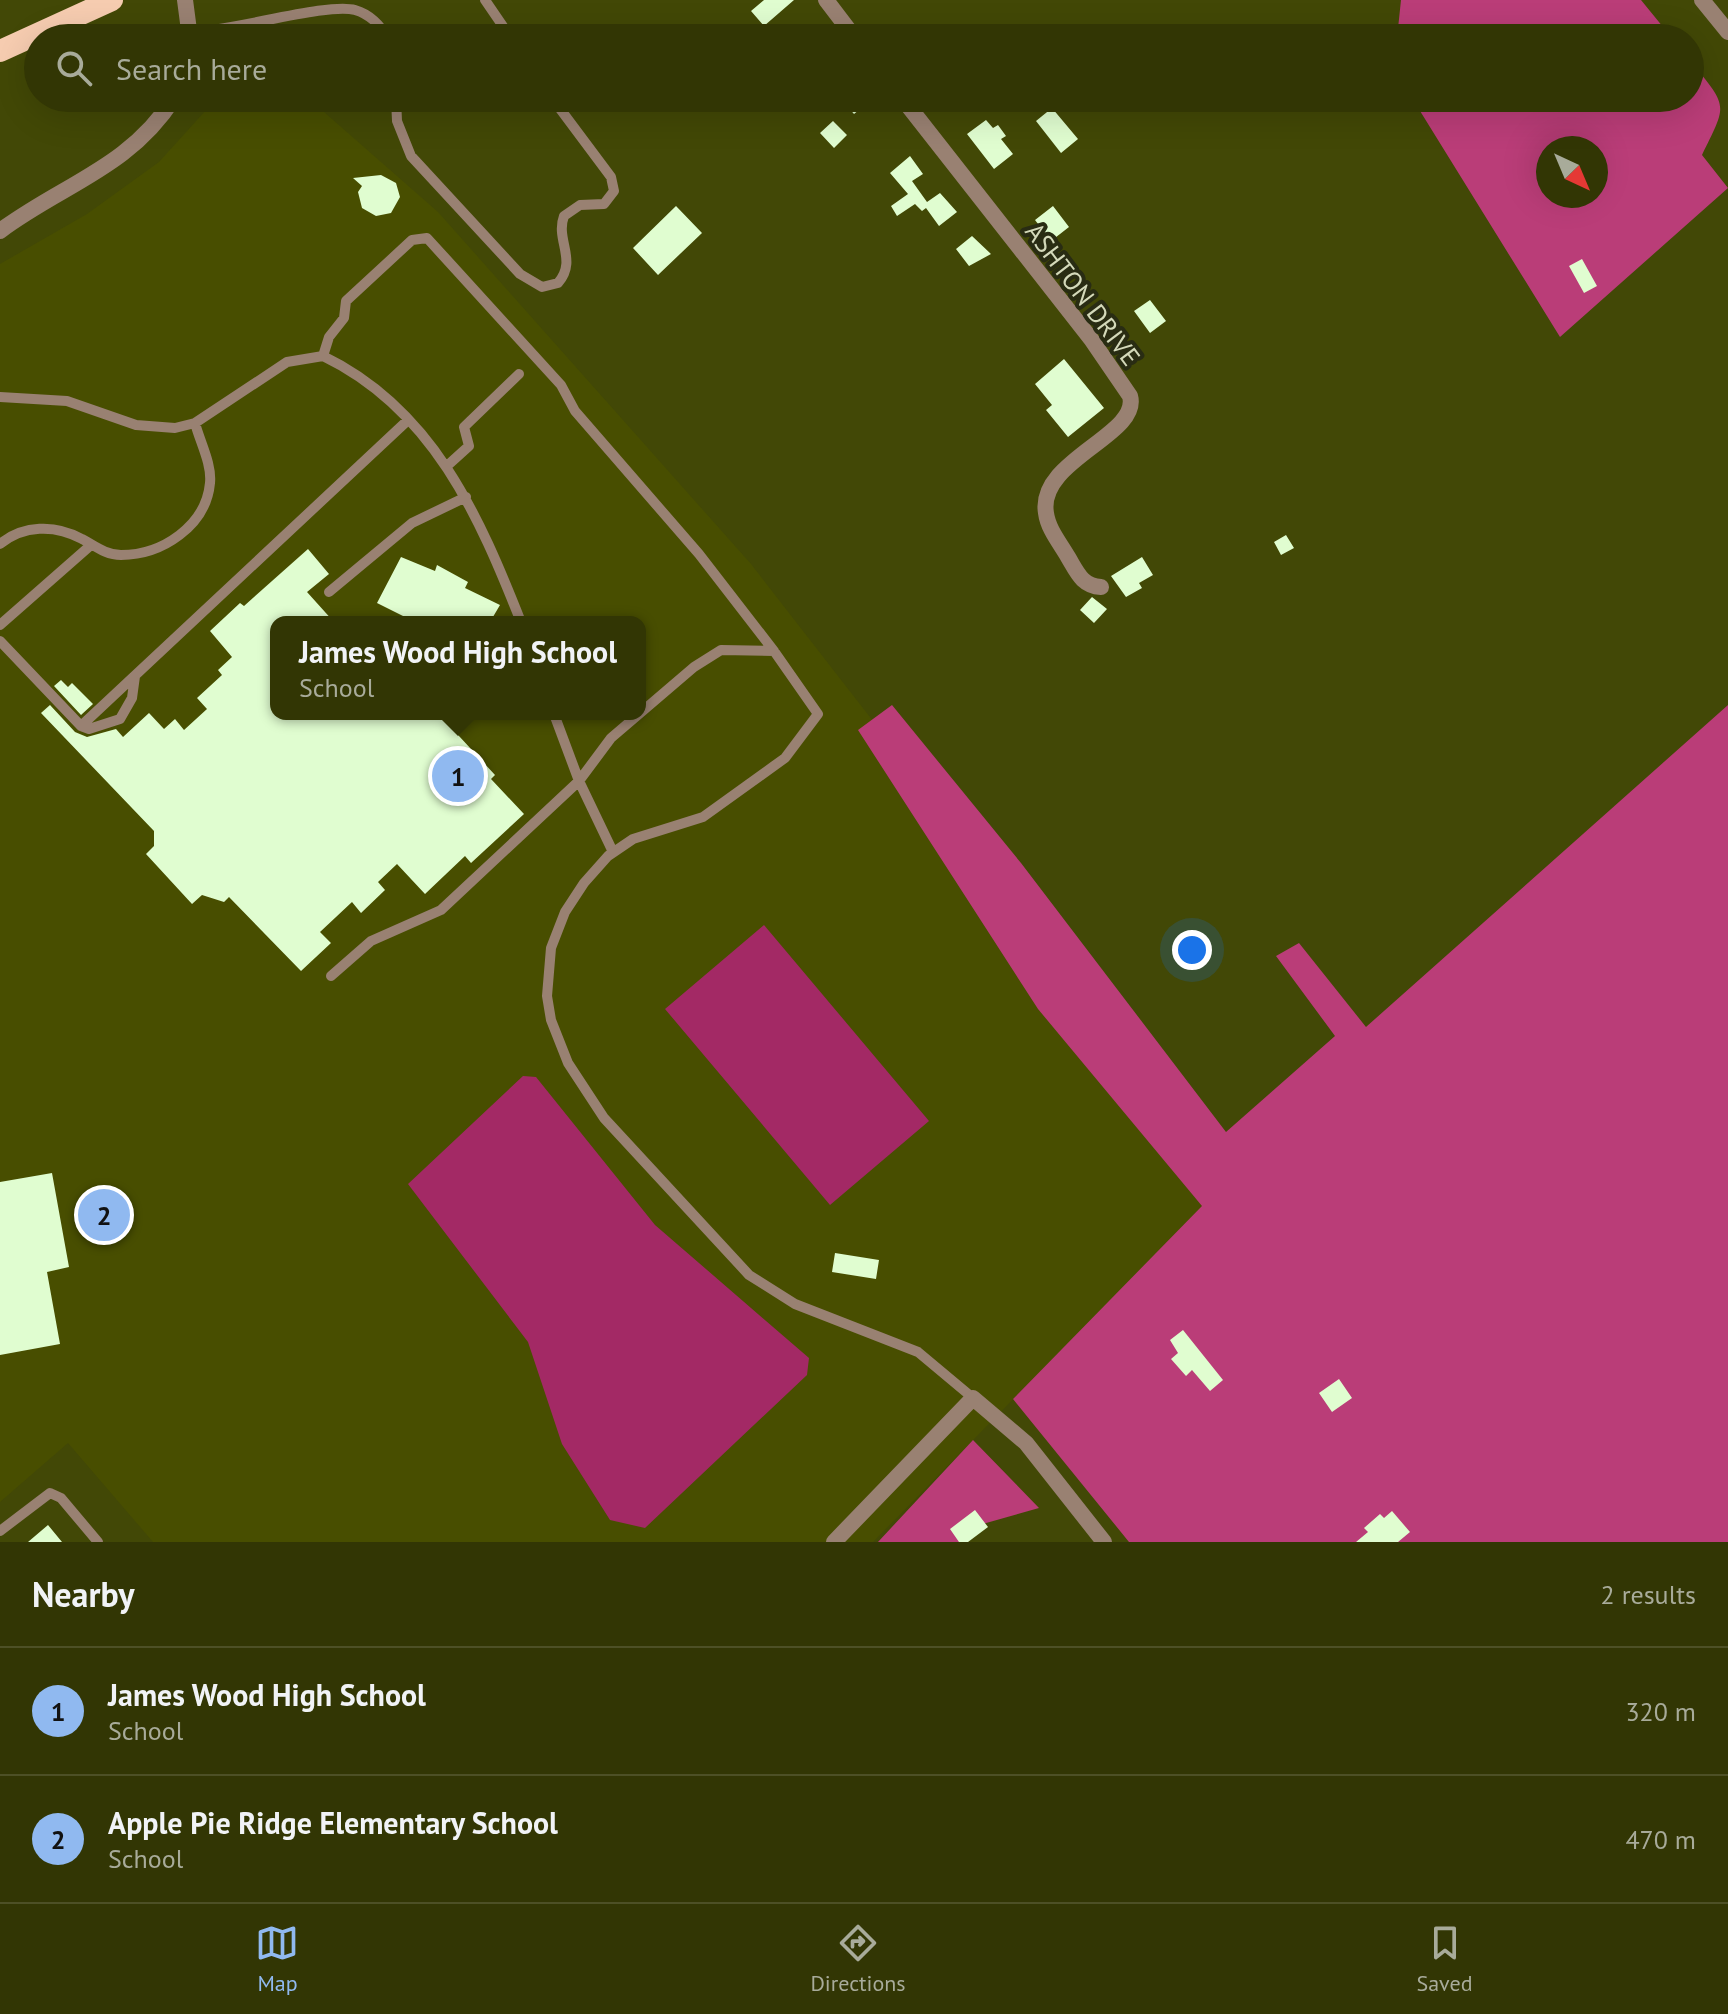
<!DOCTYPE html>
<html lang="en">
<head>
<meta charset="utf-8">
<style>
	:root { --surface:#323604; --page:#3d4113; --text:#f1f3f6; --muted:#a8ab9a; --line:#4d5026; --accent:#90b9f0 }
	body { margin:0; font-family:"PT Sans",sans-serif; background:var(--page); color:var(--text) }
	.compass { position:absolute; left:1536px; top:136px; width:72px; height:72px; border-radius:50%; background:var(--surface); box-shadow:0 8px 32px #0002; rotate:136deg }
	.you { position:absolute; left:1192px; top:950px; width:28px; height:28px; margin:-20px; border:6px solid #fff; border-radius:50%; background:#1a73e8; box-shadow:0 0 0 12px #1a73e833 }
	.badge { display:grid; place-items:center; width:52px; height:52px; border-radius:50%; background:var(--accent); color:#111; font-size:26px; font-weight:700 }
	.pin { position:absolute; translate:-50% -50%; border:4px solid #fff; box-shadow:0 2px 8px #0006 }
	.popup { position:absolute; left:270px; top:616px; width:376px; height:104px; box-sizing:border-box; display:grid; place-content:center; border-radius:16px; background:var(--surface); filter:drop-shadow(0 2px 6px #0005); font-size:26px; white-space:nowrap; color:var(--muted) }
	.popup b { font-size:30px; color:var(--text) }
	.popup::after { content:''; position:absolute; left:50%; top:100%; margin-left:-16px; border:16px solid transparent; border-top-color:var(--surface) }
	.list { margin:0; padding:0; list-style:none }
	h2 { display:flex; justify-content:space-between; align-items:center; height:104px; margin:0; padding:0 32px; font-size:34px }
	h2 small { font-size:26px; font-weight:400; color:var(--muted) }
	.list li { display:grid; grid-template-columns:52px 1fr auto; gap:24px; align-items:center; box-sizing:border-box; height:128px; padding:0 32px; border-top:2px solid var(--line) }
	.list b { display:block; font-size:30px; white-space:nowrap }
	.list p { margin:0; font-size:26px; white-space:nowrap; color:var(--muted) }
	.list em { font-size:26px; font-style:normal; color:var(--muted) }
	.icon { flex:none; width:44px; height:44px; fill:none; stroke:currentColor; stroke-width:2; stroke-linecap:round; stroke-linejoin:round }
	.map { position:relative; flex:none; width:1728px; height:1542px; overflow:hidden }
	.search { position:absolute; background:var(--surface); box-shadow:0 8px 32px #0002; left:24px; right:24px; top:24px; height:88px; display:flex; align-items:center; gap:20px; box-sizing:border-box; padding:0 28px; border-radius:44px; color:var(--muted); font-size:30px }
	.sheet { height:360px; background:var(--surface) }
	nav { display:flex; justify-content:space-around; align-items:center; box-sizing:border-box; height:112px; border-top:2px solid var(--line); background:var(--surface); font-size:22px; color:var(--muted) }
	nav a { display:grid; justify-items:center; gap:4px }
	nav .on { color:var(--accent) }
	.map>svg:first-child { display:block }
</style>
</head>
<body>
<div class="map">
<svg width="1728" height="1542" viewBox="0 0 1728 1542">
	<rect width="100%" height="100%" fill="#424806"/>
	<path fill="#484e00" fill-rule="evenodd" d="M217,98H308L438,212L751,564L1229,1179L873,1542H153L68,1443L0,1502V264L87,214L159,162ZM276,622H640V714H276Z"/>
	<path fill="#a32965" d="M764,925L929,1121L830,1205L665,1009Z
		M523,1076L536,1077L655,1225L809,1358L807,1375L645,1528L610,1520L562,1444L528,1342L408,1184Z"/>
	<path fill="#ba3d78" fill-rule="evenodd" d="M1401,0H1641L1672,38H1397Z
		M1690,60C1728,108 1728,102 1702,155L1728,188L1560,337L1412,98H1690ZM1548,148H1596V196H1548Z
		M892,705L1021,863L1226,1132L1335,1036L1276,956L1299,943L1366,1027L1728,705V1542H1129L1013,1399L1202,1206L1038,1009L858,730Z
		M973,1440L1039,1508L965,1529L961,1542H878Z"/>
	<path fill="#e0fdd0" d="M764,0H794L764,26L751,11Z
		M840,98H859L865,105L854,114Z
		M1052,108L1078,139L1061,153L1036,121Z
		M986,120L993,128L998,125L1006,136L1001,139L1013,154L994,169L967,134Z
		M833,121L847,135L834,148L820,133Z
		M910,156L923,174L912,181L927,202L940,193L957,212L939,226L926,208L922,211L915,204L897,216L891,206L908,194L890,173Z
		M381,175L396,183L400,197L391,213L376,216L362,208L358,192L362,186L353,178Z
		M676,206L702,233L658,275L633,248Z
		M1053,206L1069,227L1051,241L1035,220Z
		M972,236L991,254L969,266L956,249Z
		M1582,259L1597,286L1584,293L1569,266Z
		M1150,300L1166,321L1150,333L1134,311Z
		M1064,359L1104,408L1068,437L1046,410L1052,405L1035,384Z
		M1286,535L1294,548L1281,555L1274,542Z
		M308,549L329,574L307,592L334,622H276V714H447V723L495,775L491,779L524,814L471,863L465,856L425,894L397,864L378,882L385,890L361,913L352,902L320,932L331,943L301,971L229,897L224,902L202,895L192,904L146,854L154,846V831L41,713L50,705L75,732L87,737L116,729L123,737L149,713L164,729L175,719L184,730L207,709L197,698L222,675L218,670L232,657L210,631L240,603L244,606Z
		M401,557L435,571L437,565L468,582L465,588L500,605L490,622H415L377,603Z
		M1142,557L1153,575L1139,583L1142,588L1126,597L1111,576Z
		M1092,597L1107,609L1094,623L1080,610Z
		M61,680L68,687L72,683L93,704L81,715L54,686Z
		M52,1173L69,1267L47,1272L60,1344L0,1355V1182Z
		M835,1253L879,1260L876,1279L832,1272Z
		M1183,1330L1223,1380L1210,1391L1192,1370L1186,1376L1171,1359L1178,1353L1170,1340Z
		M1339,1379L1352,1398L1332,1412L1319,1393Z
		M975,1510L988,1527L968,1542H959L950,1529Z
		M1392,1511L1410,1532L1398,1542H1356L1368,1532L1364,1528L1380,1514L1384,1518Z
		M48,1525L62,1542H28Z"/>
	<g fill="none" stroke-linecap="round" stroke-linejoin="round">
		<path stroke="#998172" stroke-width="10" d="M485,0L511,38
			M190,32C230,32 328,2 355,10C369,14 381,25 387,38
			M396,98L397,121L411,156L520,274L542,287L558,283C578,260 555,240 564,216L580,205L604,204L614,191L611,177L552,98
			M323,356C433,409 479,516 521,622
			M0,397L67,401L136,425L175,428L195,423L287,362L323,356L329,337L344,318L346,301L412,240L427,238L561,385L575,411L699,554L774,651L818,714L785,758L703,817L633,839L608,856L584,883L565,912L551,948L547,996L551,1020L568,1063L604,1118L749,1275L795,1304L918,1352L973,1398
			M448,465L469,446L464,427L519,374
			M0,544C23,525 55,524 82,539C94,545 105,555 121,555C162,555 206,526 210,483C212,464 200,442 195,423
			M329,592L412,523L466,497
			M0,625L91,545
			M0,641L81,726L89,729L120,719L132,698L135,676
			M554,714L579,781L613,852
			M81,726L407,421
			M331,976L371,941L441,910L579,781L611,738L694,667L721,650L774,651
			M0,1531L50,1493L61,1498L98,1542"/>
		<path stroke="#998172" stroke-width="16" d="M826,0L855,38
			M1702,0L1728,32
			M902,98L1091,339L1130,396C1141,435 1037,460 1046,513C1048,529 1060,543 1068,557C1077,572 1082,586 1101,587
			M834,1542L973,1398L1026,1443L1104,1542"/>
		<path stroke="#998172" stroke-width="16" d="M185,0L190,38
			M0,231C63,184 129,168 174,98"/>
		<path stroke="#f6ccb0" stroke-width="22" d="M0,51L112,0"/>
	</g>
	<g text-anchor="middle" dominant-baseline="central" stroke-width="8" stroke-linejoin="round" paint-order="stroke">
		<g font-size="26" fill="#d4d9ba" stroke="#292c13">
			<text transform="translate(1083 294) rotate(53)">ASHTON DRIVE</text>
		</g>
	</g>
</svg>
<svg class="compass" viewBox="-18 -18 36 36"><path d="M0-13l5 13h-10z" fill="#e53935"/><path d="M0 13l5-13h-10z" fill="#a8ab9a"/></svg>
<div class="you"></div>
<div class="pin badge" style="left:458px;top:776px">1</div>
<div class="popup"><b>James Wood High School</b>School</div>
<div class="pin badge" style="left:104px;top:1215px">2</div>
<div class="search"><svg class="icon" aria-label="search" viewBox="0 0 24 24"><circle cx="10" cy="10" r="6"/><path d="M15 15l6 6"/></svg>Search here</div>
</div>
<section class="sheet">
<h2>Nearby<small>2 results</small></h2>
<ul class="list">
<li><span class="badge">1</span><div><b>James Wood High School</b><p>School</p></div><em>320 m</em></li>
<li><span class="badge">2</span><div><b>Apple Pie Ridge Elementary School</b><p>School</p></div><em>470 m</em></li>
</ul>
</section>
<nav>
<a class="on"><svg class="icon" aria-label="map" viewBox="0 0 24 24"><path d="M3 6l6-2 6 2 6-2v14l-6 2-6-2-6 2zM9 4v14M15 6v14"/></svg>Map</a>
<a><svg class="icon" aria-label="directions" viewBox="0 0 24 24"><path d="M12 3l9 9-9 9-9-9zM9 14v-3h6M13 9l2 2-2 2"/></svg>Directions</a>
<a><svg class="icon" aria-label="saved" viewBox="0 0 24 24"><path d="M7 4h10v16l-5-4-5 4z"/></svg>Saved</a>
</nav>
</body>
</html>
